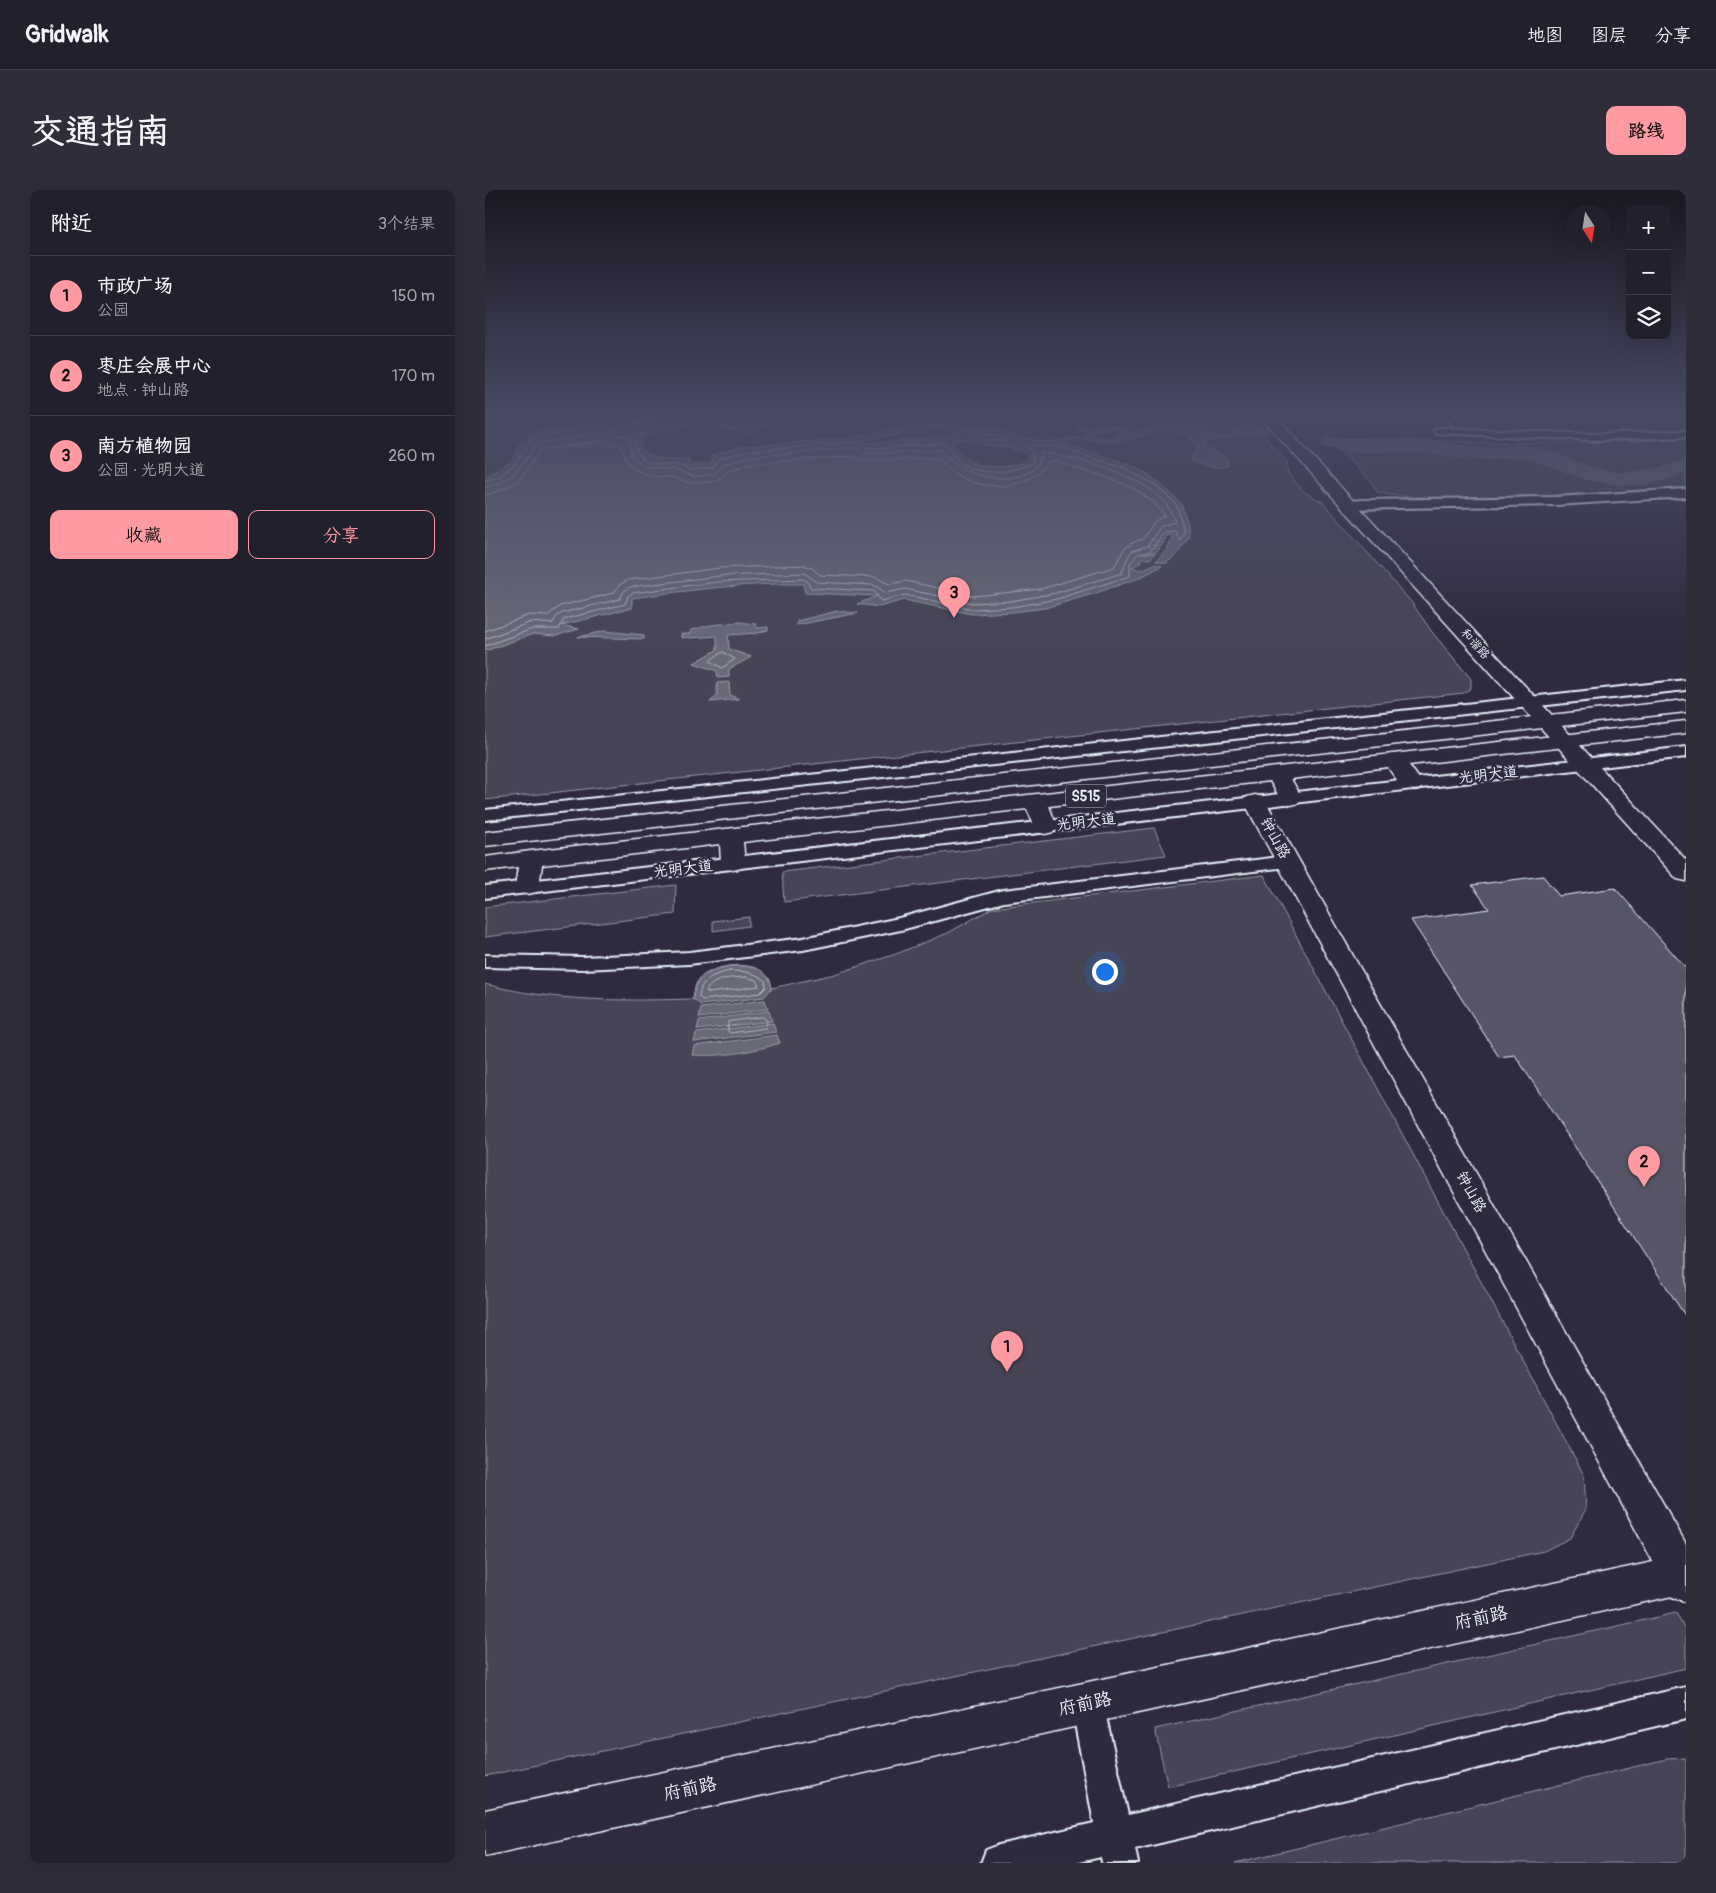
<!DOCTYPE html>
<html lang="zh">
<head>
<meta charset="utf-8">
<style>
	:root { --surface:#23202e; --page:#2f2d3a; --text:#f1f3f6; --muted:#a3a3aa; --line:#403e4a; --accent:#ff9aa2 }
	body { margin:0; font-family:Pangolin,"LXGW WenKai TC",sans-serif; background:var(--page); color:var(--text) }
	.controls { position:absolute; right:15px; top:15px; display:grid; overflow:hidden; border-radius:10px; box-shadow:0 5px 20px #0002 }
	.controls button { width:45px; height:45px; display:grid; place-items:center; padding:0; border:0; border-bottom:1px solid var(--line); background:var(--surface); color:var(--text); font:25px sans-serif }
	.compass { position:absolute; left:1081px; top:15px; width:45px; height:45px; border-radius:50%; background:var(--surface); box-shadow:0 5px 20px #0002; rotate:168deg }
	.you { position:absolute; left:619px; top:781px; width:18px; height:18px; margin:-12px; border:4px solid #fff; border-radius:50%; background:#1a73e8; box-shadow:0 0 0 8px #1a73e833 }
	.badge { display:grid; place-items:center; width:32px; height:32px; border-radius:50%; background:var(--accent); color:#111; font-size:16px; font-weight:700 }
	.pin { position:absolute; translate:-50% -41px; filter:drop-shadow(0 1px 2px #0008) }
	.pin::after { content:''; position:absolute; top:26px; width:18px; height:15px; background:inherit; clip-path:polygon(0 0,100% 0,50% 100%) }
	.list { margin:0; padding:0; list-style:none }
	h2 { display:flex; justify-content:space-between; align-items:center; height:65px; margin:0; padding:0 20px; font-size:21px }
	h2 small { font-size:16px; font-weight:400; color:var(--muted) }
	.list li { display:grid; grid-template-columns:32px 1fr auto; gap:15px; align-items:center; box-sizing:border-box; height:80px; padding:0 20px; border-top:1px solid var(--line) }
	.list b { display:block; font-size:19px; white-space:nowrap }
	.list p { margin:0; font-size:16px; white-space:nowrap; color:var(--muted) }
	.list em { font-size:16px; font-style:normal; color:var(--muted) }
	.actions { display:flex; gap:10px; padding:15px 20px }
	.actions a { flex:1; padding:11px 0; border:1px solid var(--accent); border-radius:10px; text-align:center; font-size:18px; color:var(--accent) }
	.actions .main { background:var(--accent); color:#111 }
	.icon { flex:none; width:28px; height:28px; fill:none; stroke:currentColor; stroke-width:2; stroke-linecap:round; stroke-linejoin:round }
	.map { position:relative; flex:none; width:1201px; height:1673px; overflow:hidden; border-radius:10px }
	header { display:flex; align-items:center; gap:30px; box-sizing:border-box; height:70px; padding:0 25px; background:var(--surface); border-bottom:1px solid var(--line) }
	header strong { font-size:24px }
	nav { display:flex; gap:28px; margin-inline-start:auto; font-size:18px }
	.intro { display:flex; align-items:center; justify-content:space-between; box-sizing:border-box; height:120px; padding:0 30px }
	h1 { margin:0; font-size:35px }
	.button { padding:12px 22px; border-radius:10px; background:var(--accent); color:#111; font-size:18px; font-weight:700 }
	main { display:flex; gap:30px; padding:0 30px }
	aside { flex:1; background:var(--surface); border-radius:10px; box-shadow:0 5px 20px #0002 }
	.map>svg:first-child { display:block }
</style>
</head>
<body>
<header>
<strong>Gridwalk</strong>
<nav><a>地图</a><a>图层</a><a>分享</a></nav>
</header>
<div class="intro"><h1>交通指南</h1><a class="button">路线</a></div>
<main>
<aside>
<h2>附近<small>3个结果</small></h2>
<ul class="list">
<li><span class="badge">1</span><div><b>市政广场</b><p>公园</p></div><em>150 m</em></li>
<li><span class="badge">2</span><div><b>枣庄会展中心</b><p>地点 · 钟山路</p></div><em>170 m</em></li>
<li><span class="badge">3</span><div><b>南方植物园</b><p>公园 · 光明大道</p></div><em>260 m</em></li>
</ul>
<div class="actions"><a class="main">收藏</a><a>分享</a></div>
</aside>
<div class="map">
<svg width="1201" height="1673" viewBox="0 0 1201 1673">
	<rect width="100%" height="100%" fill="#2f2a3d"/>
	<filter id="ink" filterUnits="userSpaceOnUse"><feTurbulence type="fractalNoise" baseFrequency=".02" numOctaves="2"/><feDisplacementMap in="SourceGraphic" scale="10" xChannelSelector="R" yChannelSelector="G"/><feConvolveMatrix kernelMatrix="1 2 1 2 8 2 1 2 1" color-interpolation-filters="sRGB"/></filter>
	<g filter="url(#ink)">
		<path fill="#464455" stroke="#979aa6" d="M0,224H759L802,272L803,283L819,302L838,312L927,413L947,442L986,489V498L979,503L0,610Z
			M841,248C961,250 1081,258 1201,248V297C1133,303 1064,306 996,307C961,307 927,309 893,303L886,291Z
			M669,638L681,665L299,712L297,682Z
			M779,685L1099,1285L1101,1319L1085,1348L1059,1361L0,1586V794C68,812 138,811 208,809C209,801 210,792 216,787C231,774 270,769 283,787C286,789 286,794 287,798L350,784L411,764L463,743L507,718Z
			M191,695L190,724L0,747V717Z
			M264,727V736L228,741V731Z
			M1191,1423L1201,1440V1478L683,1597L670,1539Z
			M1201,1568V1673H750L1182,1569Z"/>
		<path fill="#696978" stroke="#9c9fab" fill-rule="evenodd" d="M256,224H291L280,236L262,244L260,240L237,239V232L258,230Z
			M204,225V235L169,242L157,249L155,256C164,272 188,269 204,270V275L227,273V265L259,256L361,249L399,240L434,236H488L510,239L543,249L564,252L601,246L598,241L591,238L594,237L634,236L639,237L641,242L644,243C672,236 735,219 757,244L717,253L723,259L741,268L744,275C733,280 718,276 707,271L706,267L712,259V257C709,253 702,245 698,243C680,235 646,251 628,252C611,252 594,246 577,253L641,273L661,283L672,291L696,313L703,334L704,347L691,366L681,373L671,371L682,359L688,346L682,345L680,350L667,349V351L679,352L676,356L664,355L663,357L675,358L671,363L661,361L660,363L670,364L665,369L657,368L654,370L658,371L647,377L656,380L669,374L677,376L654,388L611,403L560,418L528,422L487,424L419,410L394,417L372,414L392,406L320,403L318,394C261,393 204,400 147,408V418L77,435L94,439L70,446L48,444L0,461V287L27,271L37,250L44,243L65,239L126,231L131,236L137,235L132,230ZM732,236L742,237L748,240L749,244C741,250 731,248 723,244L722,239ZM454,238L466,240L468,246L387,253H382L380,250ZM631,238L637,241L630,245L633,248L631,249L610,247L602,242ZM482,249C501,258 521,255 540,262L544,269C524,280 488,281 474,261C471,257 468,257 467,252Z
			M352,421L373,423L312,435V431Z
			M254,432L271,434L272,438L283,437V440L273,443L243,445L244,459L266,467L244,479V487L233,488L232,481L209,473L232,460V446L205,448V447L196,448V444H205L206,440L226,435Z
			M120,441L159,445V449L93,447Z
			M244,492L245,505L254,509L225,512L232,506V493Z
			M245,776C264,776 282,775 287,798L279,807L216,815L208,809C210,786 225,781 245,776Z
			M280,810L283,819L214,828L216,818Z
			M284,821L287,831L212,840L214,831Z
			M288,833L291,842L209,852L211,843Z
			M292,845L295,853C266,862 237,867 207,865L209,856Z"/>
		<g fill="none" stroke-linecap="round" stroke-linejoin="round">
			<path stroke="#b5bbc5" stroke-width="1" d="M488,241L521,248L523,250L520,252L495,249L486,245Z
				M0,291L13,287L29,275L47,248L115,237C123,237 128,241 135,241L143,234L168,232L171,234L170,237L152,248L150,257C152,260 154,265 157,268C170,279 191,270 205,280L228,278L233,269L261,261L374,252L380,257L387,258L460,253C464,258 467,264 472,269C490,288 526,283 547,273L549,268L544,258L546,255L573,257L639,278L670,295L692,315L699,341L695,351L690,341L679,342L664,363H654L645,373V386L572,409L527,417L488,419L420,405L396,411L389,401L326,398L322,391L318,389L232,392L147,403L143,406L140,414L79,429L74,439H47L0,456
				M0,298C29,288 35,280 50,254L115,243L135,246L144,245L147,266L160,276L189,280L211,287L228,284L239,274L262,267L371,258L378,263L386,264L456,260C462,267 467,274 476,278C495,289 533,294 551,277C554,274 555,268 556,263C589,266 654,285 677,309C683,315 687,323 690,332L676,336L662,356L647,361L642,369L637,383L571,403L526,411L488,413L420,399L401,403L389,395L331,392L320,383L235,386L145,397L139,401L135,409L77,423L72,426L67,434L46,432L0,449
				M0,305C32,296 38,289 54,261L116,251L135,255L143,273L150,280L167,286L191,288L204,293L232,291L244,281L263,274L368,266L377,271L452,268C459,273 466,281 474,286C502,302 543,300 563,272L569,271C610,286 651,289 680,325L669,332L658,349L647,353L639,359L629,377L556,399L489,406L421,391L404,394L390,387L335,385L327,378L319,375L235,378L143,390L134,395L129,403L75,416L62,426L44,425L0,441
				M238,462L250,469L237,478L225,471Z
				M245,781C258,781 269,782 280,790L281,797L275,803L218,810L214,807C215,789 230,784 245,781Z
				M261,787L271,790L274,796L224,803L221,801C229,787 247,788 261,787Z
				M278,827L282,831L281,838L245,843L243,841V832Z"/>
			<path fill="#696978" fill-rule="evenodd" d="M774,235L781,237L784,241L781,245L755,248L748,246L745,242L748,238Z
				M845,247C874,252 903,247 932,250C955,251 977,257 1001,258C1012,258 1023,254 1035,255C1063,257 1088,272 1115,279C1144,287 1173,278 1201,270V284L1161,295H1139L1105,291L1045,269L1032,267L1002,270L960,267L933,262H861L838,257L835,253L838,249Z"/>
		</g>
		<path fill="#575565" stroke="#e8f1f8" d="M1058,686L1074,706L1130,698L1201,778V1127L1030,865L1014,867L926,730L1004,719L987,695Z"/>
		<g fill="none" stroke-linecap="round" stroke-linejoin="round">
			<g stroke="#e8f1f8" stroke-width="4">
				<path id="minor" d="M956,224H968L978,234L977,236H969Z
					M954,238L1110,244L1201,241V247L1110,250L950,243L949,241L950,239Z
					M1201,299V307L1071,315L863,319L857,315L863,311L879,310L1071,307Z
					M1201,490V500L0,630V620Z
					M1201,557V567L0,708V696Z
					M803,666L810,668L812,672L810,676L519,712L416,740L318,760L204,774L98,779L0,777V765L98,767L204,762L318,748L414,728L518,700Z
					M602,1497L614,1501L618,1513L643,1625L1201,1497V1529L650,1659L653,1673H617L616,1667L590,1673H496L501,1660L514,1655L609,1633L586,1513L590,1501Z"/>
			</g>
			<g stroke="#e8f1f8" stroke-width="3">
				<path id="tertiary" d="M770,605L778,607L781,612L1201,1354V1412L1187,1407L759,612L762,607Z"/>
			</g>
			<g stroke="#e8f1f8" stroke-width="3">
				<path id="secondary" d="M773,224H788L1201,670V691L1192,689Z
					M1201,1365V1403L0,1666V1620Z"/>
			</g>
			<g stroke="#e8f1f8" stroke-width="3">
				<path id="primary" d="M1201,510V522L0,656V642Z
					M1201,531V543L924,575L938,594L935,599C918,603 912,590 903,577L806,589L817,608L814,613L806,615L798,613L785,591L564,616L572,637L568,642L560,644L552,642L542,619L258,652L260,673L256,678L248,680L240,678L236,673L235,654L57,675L54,697L51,702L42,704L33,702L30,697L33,677L0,681V667L46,661Z"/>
			</g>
			<use href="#minor" fill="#2f2a3d" fill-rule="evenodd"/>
			<use href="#tertiary" fill="#2f2a3d" fill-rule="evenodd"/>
			<use href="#secondary" fill="#2f2a3d" fill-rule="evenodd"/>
			<use href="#primary" fill="#2f2a3d" fill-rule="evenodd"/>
		</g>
	</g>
	<linearGradient id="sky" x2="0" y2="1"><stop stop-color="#1a1722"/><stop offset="0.49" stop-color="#474a62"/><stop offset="1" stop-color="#474a62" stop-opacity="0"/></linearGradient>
	<rect width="1201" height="458" fill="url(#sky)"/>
	<g text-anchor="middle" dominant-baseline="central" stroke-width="4.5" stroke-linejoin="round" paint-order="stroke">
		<g font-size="12" fill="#e8f1f8" stroke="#2f2a3d">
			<text transform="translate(990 454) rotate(48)">和谐路</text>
		</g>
		<rect fill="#2f2a3d" stroke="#b0b5c0" stroke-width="1" x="581" y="594.5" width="40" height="23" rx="4"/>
		<g font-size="14" font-weight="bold" fill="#e8f1f8">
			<text x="601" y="606">S515</text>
		</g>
		<g font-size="15" fill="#e8f1f8" stroke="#2f2a3d">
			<text transform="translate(1003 585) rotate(-7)">光明大道</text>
			<text transform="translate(601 632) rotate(-7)">光明大道</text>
			<text transform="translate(790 648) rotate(61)">钟山路</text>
			<text transform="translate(198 679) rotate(-7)">光明大道</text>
			<text transform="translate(986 1002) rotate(61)">钟山路</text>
		</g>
		<g font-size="18" fill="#e8f1f8" stroke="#2f2a3d">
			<text transform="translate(996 1428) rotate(-12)">府前路</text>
			<text transform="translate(600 1514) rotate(-12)">府前路</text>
			<text transform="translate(205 1599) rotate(-12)">府前路</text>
		</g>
	</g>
</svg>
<div class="controls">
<button>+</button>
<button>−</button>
<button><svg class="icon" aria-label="layers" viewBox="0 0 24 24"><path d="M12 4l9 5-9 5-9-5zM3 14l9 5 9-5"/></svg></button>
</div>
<svg class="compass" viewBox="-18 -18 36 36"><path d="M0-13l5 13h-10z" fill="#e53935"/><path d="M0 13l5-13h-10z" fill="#a3a3aa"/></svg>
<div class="you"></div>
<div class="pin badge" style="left:522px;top:1182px">1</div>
<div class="pin badge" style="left:1159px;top:997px">2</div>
<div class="pin badge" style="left:469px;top:428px">3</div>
</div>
</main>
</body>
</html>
